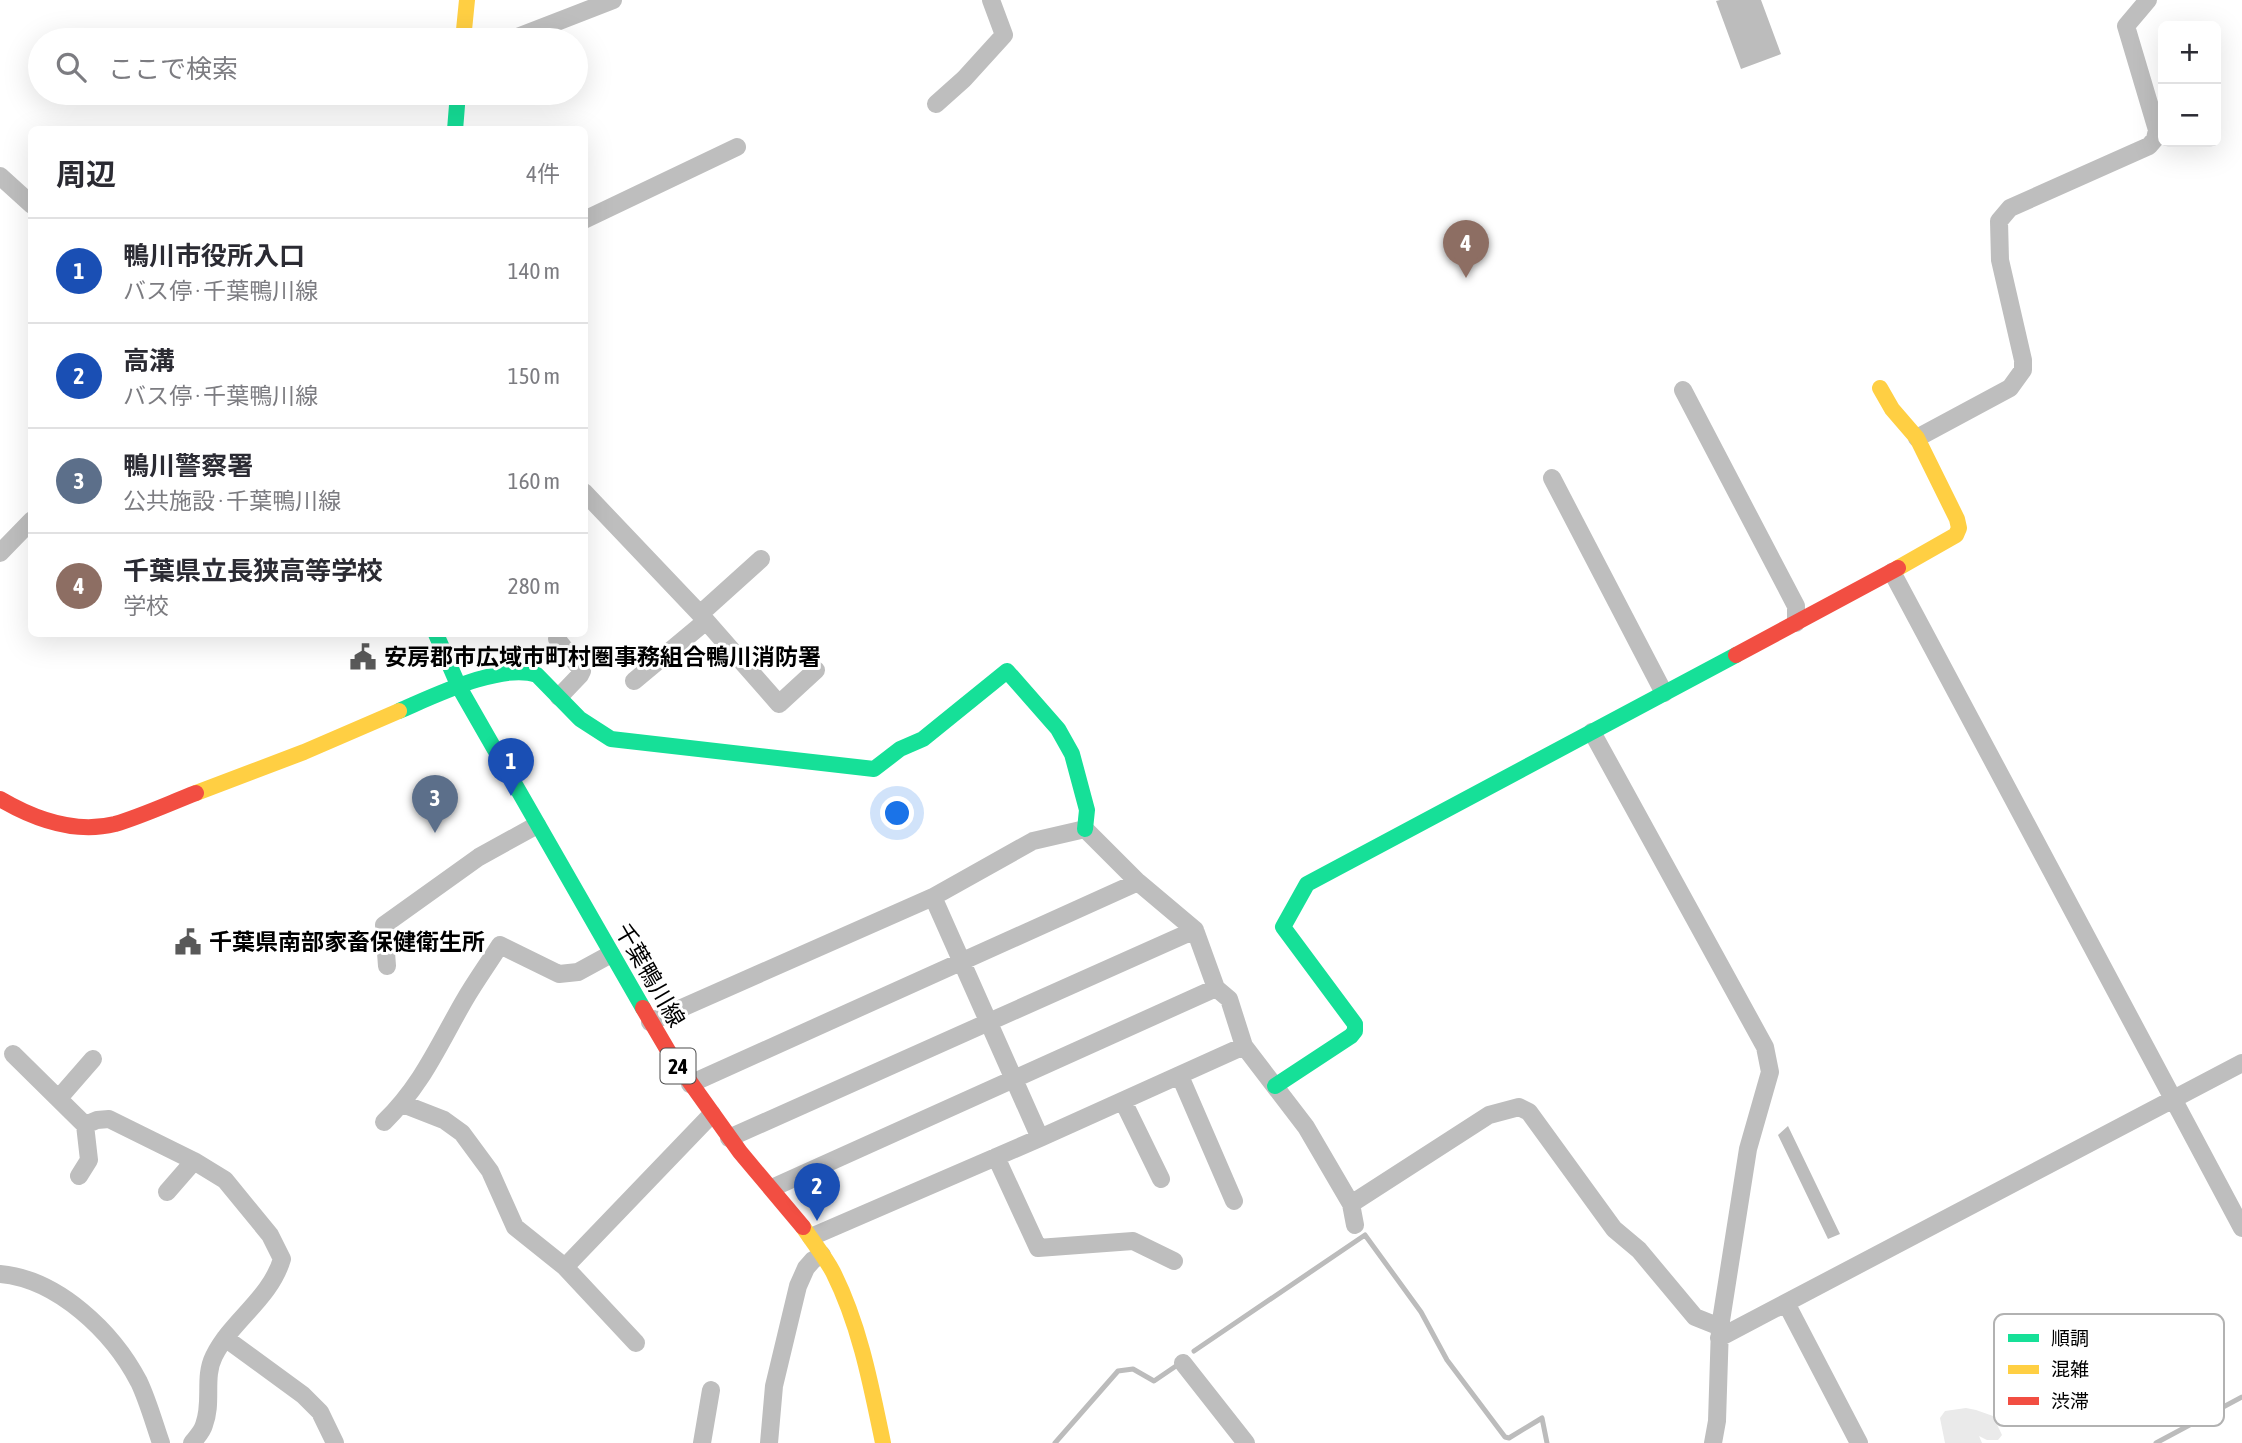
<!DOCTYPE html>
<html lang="ja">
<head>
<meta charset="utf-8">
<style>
	:root { --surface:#fff; --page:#f7f7f7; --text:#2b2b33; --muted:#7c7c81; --line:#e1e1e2; --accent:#595959 }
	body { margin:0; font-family:"Asap Condensed","Noto Sans JP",sans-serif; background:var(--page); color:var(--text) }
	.controls { position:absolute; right:21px; top:21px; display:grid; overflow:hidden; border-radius:10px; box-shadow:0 7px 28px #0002 }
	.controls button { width:63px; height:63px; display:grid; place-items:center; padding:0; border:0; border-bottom:2px solid var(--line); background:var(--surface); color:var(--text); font:35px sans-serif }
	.you { position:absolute; left:898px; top:814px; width:24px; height:24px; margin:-18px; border:5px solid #fff; border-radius:50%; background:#1a73e8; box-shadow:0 0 0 10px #1a73e833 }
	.badge { display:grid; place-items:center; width:46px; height:46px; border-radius:50%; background:var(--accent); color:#fff; font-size:23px; font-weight:700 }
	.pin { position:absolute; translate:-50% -58px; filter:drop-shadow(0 2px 4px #0008) }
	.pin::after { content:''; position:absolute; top:37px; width:24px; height:21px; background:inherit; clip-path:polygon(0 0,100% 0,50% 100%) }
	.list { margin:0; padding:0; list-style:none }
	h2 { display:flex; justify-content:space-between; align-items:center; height:91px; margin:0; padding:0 28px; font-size:30px }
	h2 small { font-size:23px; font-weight:400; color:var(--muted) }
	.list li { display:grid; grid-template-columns:46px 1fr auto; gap:21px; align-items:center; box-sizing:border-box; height:105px; padding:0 28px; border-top:2px solid var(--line) }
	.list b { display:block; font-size:26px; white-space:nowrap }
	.list p { margin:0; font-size:23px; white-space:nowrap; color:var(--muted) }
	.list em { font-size:23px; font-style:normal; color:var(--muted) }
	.icon { flex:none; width:38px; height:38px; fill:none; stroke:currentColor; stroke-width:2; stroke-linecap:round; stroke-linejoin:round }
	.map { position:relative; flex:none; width:2242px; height:1443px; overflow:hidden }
	.search { position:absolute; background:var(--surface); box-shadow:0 7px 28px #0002; left:28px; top:28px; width:560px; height:77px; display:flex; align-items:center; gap:18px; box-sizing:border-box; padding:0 24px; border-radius:38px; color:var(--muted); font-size:26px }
	.panel { position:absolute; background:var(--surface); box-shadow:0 7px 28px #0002; left:28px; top:126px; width:560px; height:511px; border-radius:10px }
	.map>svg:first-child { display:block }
</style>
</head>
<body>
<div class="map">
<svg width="2242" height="1443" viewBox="0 0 2242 1443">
	<rect width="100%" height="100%" fill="#fff"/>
	<path fill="#eaeaea" d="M1966,1408L1976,1410L1993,1416L2002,1435L1998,1440H1987L1979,1436L1982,1443H1945L1940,1418L1945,1411Z"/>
	<path fill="#bcbcbc" d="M1720,0H1761L1781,54L1741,69L1716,1Z
		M1788,1126L1840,1234L1828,1239L1778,1135Z"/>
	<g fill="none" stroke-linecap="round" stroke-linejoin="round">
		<path stroke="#bcbcbc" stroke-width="5" d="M1194,1351L1365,1235L1421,1312L1447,1360L1505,1437L1509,1438L1542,1418L1547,1443
			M1055,1443L1118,1371L1133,1369L1154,1381L1176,1366
			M2156,1443L2242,1397"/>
		<path stroke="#bebebe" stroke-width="18" d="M510,40L613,0
			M936,104L964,79L1004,35L991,0
			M0,176L32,205
			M584,220L737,147
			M1683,390L1796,606V623
			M1917,438L2010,388L2023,370V360L2000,260L1999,221L2010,208L2149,146L2155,139L2157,130L2126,26L2148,0
			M1552,478L1664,693
			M584,492L700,614L779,704L816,670
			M0,553L32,520
			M1892,572L2242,1228
			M700,614L761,559
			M557,639L582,671L580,675L559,697
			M634,681L706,621
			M1592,732L1765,1047L1770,1072L1748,1149L1720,1327L1717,1421L1713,1443
			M933,897L1040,1138
			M387,966L384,925L479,857L537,825
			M650,1022L933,897L1033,841L1085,829L1138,882L1195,930L1216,988L1229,999L1244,1046L1306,1127L1351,1204L1355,1225
			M13,1054L85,1125L89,1160L79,1176
			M1180,1076L1234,1201
			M690,1084L1138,882
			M59,1098L93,1059
			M1123,1101L1161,1179
			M403,1104L444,1120L462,1133L490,1171L515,1227L565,1267L636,1343
			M384,1122C422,1085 438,1046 464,1001C475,982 488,964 500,945L559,974L578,972L611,954
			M85,1125L97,1120L109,1119L194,1161L225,1180L270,1235L282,1259C270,1299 232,1320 214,1356C203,1378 213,1402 204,1425C202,1432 196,1438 192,1443
			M729,1138L1195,930
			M996,1157L1038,1248L1133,1241L1174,1261
			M772,1188L1216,988
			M167,1192L194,1161
			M1351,1204L1489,1115L1519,1107L1529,1112L1614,1229L1639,1250L1695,1317L1720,1327
			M811,1237L1040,1138L1244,1046
			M565,1267L712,1114
			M0,1274C58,1279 113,1332 139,1382C148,1401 154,1423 161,1443
			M1786,1303L1859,1443
			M225,1338L303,1395L320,1412L335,1443
			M1719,1338L2242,1063
			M1183,1363L1246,1443
			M702,1443L711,1390
			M769,1443L774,1386L798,1286L806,1268L813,1260L822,1255"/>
		<path stroke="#16e098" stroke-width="16" d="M455,130L458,93
			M436,634L459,687L643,1008
			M399,711C432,697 502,662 537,675L580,719L611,739L874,769L900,749L923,739L1007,671L1058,729L1072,754L1087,810L1085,829
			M1275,1086L1351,1036L1355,1031V1024L1283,927L1307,884L1736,655"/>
		<path stroke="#ffcf43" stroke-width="16" d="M463,40L467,0
			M1880,388L1892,409L1917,438L1957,519L1959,528L1956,535L1898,568
			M196,793L304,752L399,711
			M803,1227C813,1242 825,1257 833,1272C860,1326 871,1385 883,1443"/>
		<path stroke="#f24e42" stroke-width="16" d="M1736,655L1898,568
			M0,799C34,819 75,834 115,824C142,816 170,803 196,793
			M643,1008L670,1054L740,1152L803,1227"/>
	</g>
	<defs>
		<g id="civic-bare" transform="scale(2.1)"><path d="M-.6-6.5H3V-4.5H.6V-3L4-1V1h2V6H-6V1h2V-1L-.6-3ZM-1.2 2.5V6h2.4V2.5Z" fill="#595959" stroke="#fff" stroke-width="2.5" paint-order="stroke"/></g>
	</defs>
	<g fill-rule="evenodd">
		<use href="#civic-bare" x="363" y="657"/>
		<use href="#civic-bare" x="188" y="942"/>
	</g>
	<g text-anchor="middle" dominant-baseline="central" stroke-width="6" stroke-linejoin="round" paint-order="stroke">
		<rect fill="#fff" stroke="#4c4c4c" stroke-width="2" x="660.5" y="1048.5" width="35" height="35" rx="5"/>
		<g font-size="21" font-weight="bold" fill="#000">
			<text x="678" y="1066">24</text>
		</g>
		<g font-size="23" font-weight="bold" fill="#000" stroke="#fff" text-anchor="start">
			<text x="384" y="657">安房郡市広域市町村圏事務組合鴨川消防署</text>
			<text x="209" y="942">千葉県南部家畜保健衛生所</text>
		</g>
		<g font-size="23" fill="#000" stroke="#fff">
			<text transform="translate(650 975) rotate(60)">千葉鴨川線</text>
		</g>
	</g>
	<rect x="1994" y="1314" width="230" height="112" rx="10" fill="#fff" stroke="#b2b2b2" stroke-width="2"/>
	<rect x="2008" y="1334" width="31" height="8" fill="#16e098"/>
	<rect x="2008" y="1365" width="31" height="9" fill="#ffcf43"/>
	<rect x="2008" y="1397" width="31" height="8" fill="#f24e42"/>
	<g font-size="19" fill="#000">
		<text x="2051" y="1345">順調</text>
		<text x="2051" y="1376">混雑</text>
		<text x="2051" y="1408">渋滞</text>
	</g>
</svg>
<div class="controls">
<button>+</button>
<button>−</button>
</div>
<div class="you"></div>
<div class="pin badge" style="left:511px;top:796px;background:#1a4fb4">1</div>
<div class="pin badge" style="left:817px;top:1221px;background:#1a4fb4">2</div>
<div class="pin badge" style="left:435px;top:833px;background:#5c6f8a">3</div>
<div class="pin badge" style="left:1466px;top:278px;background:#8d6e63">4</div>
<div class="search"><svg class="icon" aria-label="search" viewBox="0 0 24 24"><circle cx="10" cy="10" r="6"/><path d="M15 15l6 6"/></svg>ここで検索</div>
<section class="panel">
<h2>周辺<small>4件</small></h2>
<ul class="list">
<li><span class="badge" style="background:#1a4fb4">1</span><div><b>鴨川市役所入口</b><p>バス停 · 千葉鴨川線</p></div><em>140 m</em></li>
<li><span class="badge" style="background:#1a4fb4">2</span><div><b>高溝</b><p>バス停 · 千葉鴨川線</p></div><em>150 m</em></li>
<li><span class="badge" style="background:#5c6f8a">3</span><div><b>鴨川警察署</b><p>公共施設 · 千葉鴨川線</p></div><em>160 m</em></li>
<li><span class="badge" style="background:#8d6e63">4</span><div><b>千葉県立長狭高等学校</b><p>学校</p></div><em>280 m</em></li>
</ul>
</section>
</div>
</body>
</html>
